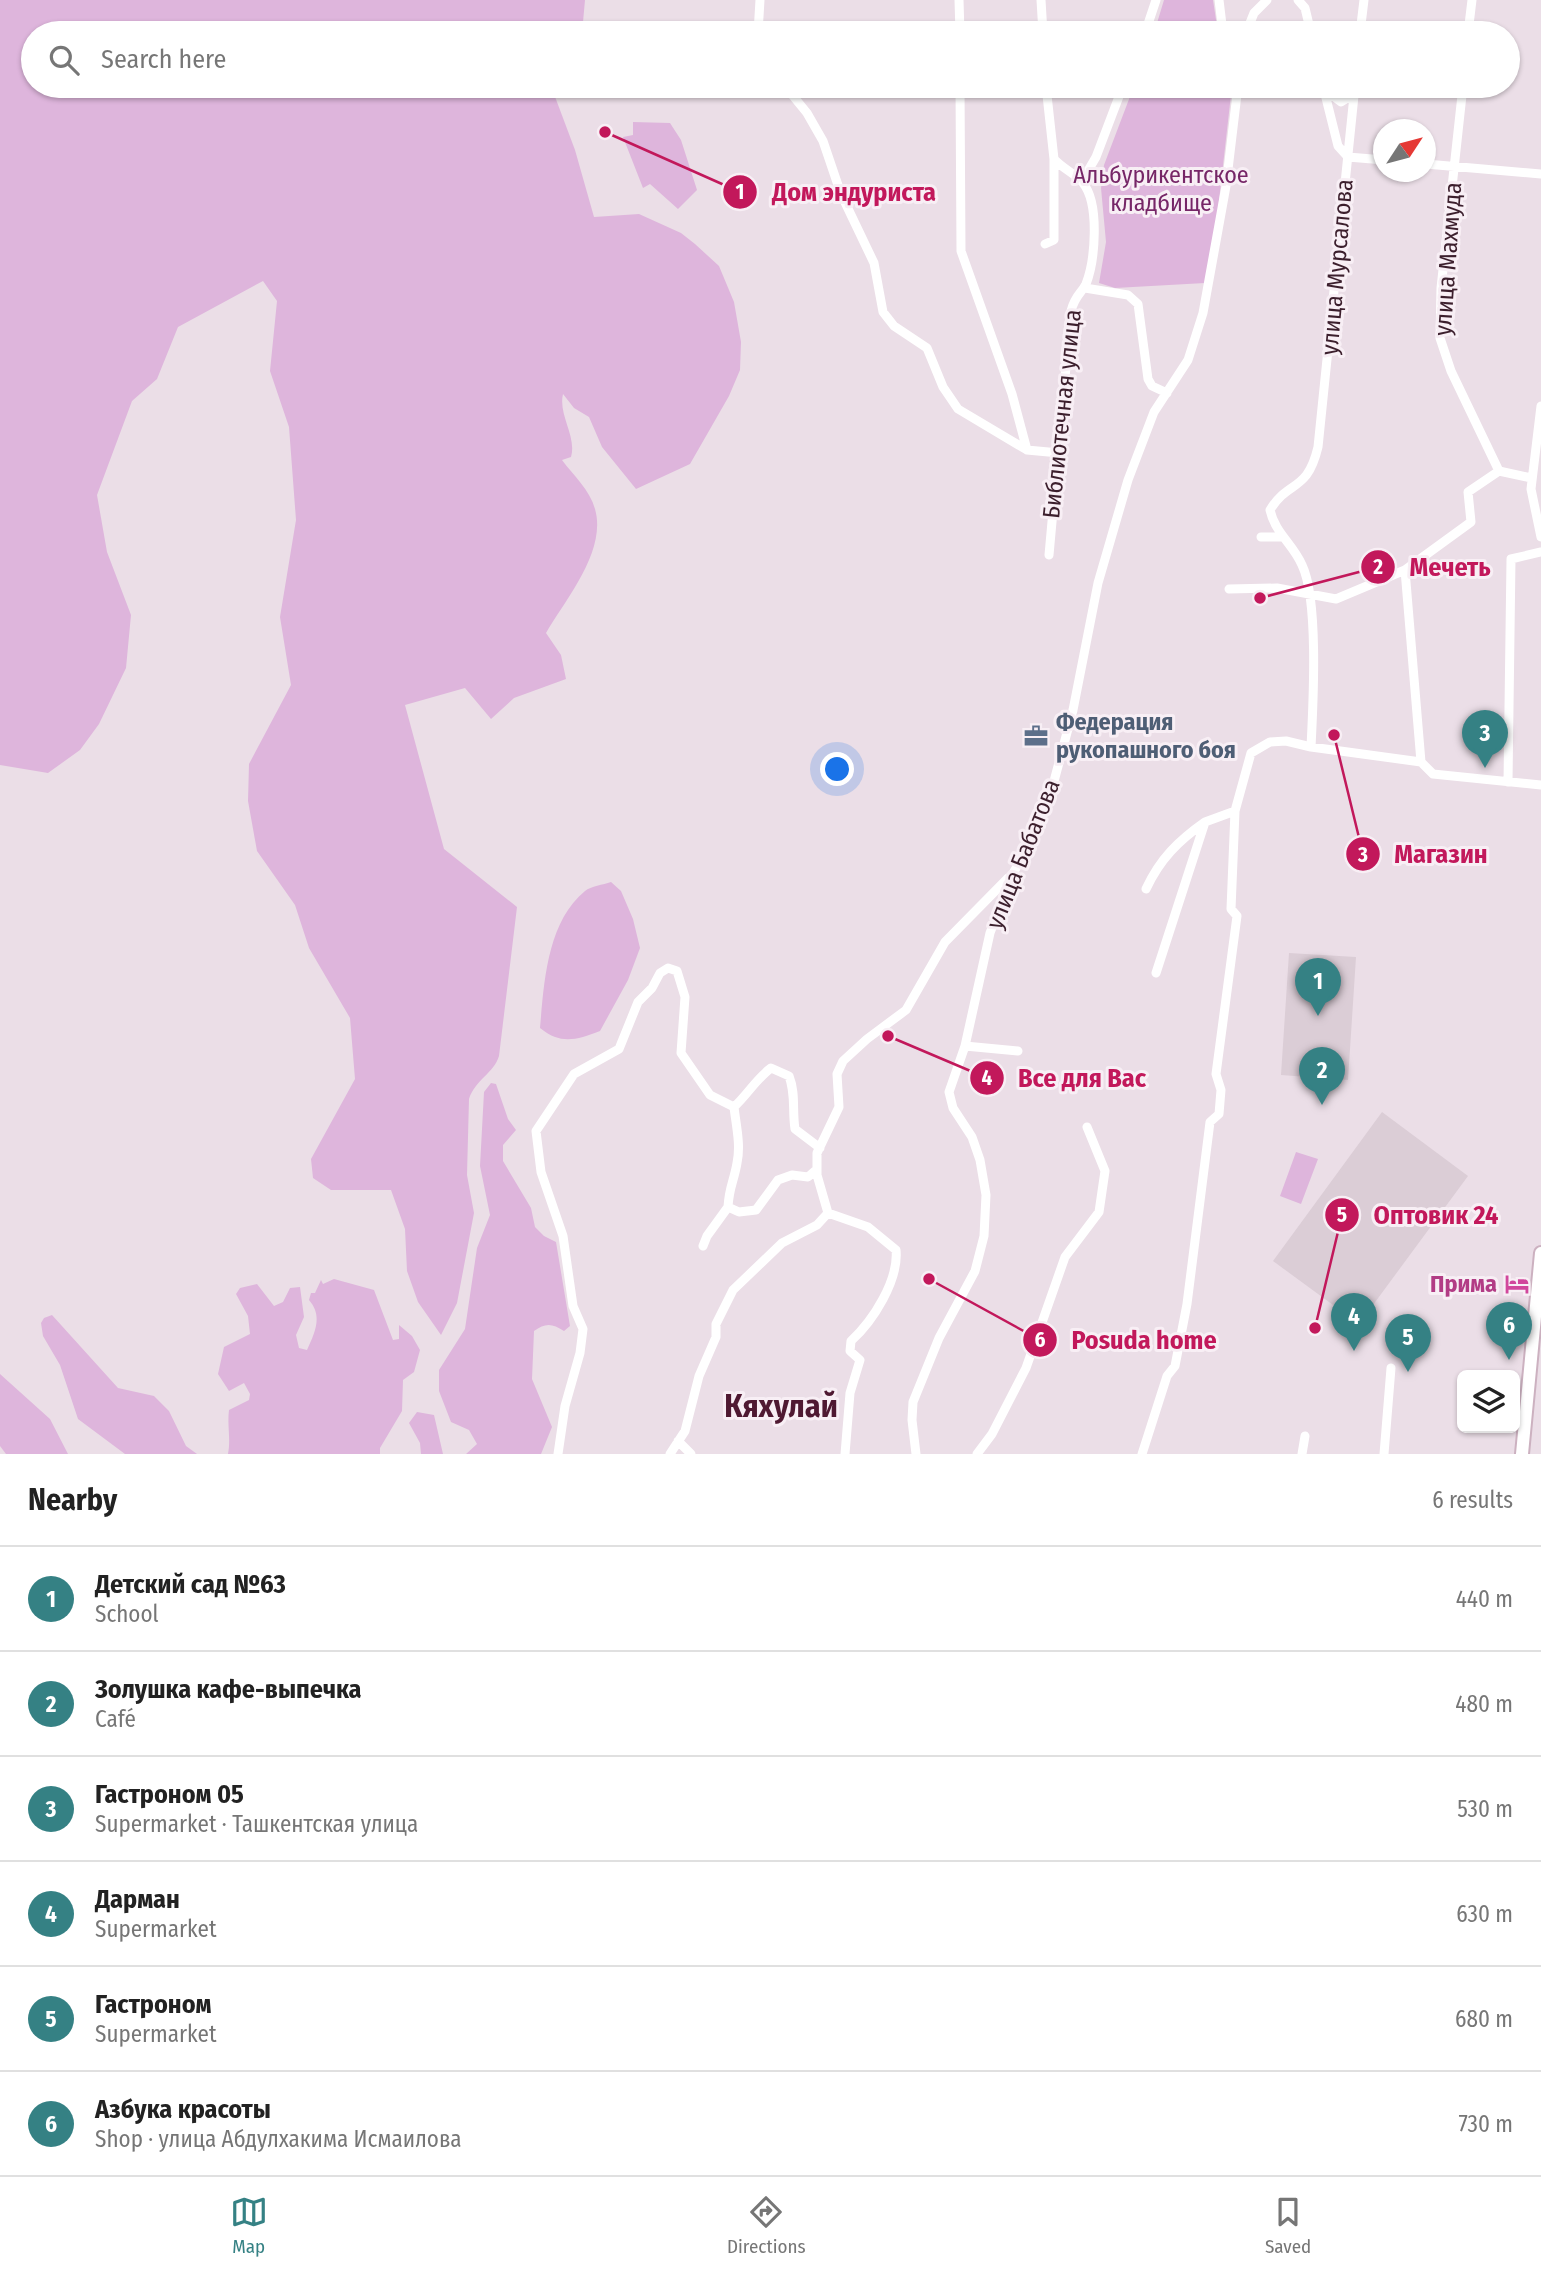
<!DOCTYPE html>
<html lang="en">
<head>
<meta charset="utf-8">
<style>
	:root { --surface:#fff; --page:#f2f2f2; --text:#222; --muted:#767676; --line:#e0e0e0; --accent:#358184 }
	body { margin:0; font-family:"Fira Sans Condensed",sans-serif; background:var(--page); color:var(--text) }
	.controls { position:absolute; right:21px; bottom:21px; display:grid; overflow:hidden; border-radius:10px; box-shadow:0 2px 5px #0004 }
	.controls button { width:63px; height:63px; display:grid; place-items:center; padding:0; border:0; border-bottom:2px solid var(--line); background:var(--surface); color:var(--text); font:35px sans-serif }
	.compass { position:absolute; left:1373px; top:119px; width:63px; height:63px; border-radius:50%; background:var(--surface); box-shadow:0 2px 5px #0004; rotate:54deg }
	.you { position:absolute; left:838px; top:770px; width:24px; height:24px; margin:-18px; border:5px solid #fff; border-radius:50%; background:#1a73e8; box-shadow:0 0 0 10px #1a73e833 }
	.badge { display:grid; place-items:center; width:46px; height:46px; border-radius:50%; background:var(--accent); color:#fff; font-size:23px; font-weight:700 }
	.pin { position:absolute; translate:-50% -58px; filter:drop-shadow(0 2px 4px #0008) }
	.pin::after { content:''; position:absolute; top:37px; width:24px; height:21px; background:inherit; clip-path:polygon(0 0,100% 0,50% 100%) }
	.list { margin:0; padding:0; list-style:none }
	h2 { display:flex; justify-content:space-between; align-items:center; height:91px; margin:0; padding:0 28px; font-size:30px }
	h2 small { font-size:23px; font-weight:400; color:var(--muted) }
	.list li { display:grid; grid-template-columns:46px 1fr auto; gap:21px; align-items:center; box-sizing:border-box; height:105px; padding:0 28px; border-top:2px solid var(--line) }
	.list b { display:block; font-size:26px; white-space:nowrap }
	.list p { margin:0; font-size:23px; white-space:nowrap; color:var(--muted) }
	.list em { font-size:23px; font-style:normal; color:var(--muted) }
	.icon { flex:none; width:38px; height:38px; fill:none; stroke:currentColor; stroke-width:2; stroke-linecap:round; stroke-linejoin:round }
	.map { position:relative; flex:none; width:1541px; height:1454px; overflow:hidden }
	.search { position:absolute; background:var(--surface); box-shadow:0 2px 5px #0004; left:21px; right:21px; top:21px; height:77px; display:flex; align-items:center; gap:18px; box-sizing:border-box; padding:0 24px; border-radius:38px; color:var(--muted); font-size:26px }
	.sheet { height:721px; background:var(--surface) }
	nav { display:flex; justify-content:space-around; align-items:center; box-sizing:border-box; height:98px; border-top:2px solid var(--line); background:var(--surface); font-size:19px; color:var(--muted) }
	nav a { display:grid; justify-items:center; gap:4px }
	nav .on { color:var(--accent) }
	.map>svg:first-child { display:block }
</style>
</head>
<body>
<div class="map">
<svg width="1541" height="1454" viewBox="0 0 1541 1454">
	<rect width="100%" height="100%" fill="#ebdee7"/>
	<path fill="#dbcdd6" d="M1289,953L1356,957L1348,1080L1281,1075Z
		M1382,1112L1468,1176L1359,1324L1273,1261Z"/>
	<path fill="#deb5dc" d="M0,0H585L582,33H33V86H551L575,150L594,217L639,214L681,233L695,244L719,266L734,302L741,342L740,370L729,396L690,464L636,489L602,447L589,417L574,408L563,394C558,415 577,436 571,457L562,460C573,475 590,490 595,509C607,551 566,599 546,633L561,655L566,679L514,698L491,719L465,688L405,705L444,849L517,907L499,1056C494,1073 475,1080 469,1099L467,1175L474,1213L457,1303L441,1335L418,1302L407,1271L405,1229L391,1190H331L313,1178L311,1159L355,1079L350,1018L309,948L295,905L257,851L248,801L249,764L291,685L280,617L296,520L289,427L270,371L277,301L263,281L178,327L157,379L132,401L97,495L107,552L131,615L126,668L99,724L80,750L48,773L0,765Z
		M1164,0H1213L1218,33H1154Z
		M1134,86H1232L1216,227L1205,283L1115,288L1099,283L1106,242L1101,188L1104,165Z
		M633,122L670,123L681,140L697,190L678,209L650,184L643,188L623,137L633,135Z
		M611,882L621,891L633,919L640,948L628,980L600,1031C576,1040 561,1045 540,1028C544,983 547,922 585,891C591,886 603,885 611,882Z
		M491,1083L496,1084L508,1119L516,1130L503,1145V1161L531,1208L535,1227L544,1236L556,1242L570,1326L564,1331C552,1323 545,1323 534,1331L532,1379L552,1427L541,1454H466L477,1444L469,1430L451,1422L439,1391V1370L465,1329L477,1248L490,1215L480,1166L484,1092Z
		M1296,1152L1318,1159L1301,1204L1280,1196Z
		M334,1279L374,1290L393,1340L399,1339V1325L412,1336L420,1350L414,1372L403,1380L402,1411L380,1448V1454H228C231,1438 227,1426 229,1410L249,1400L250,1394L244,1383L229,1391L218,1374L224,1347L250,1334L248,1316L236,1294L240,1288L257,1284L274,1306L283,1302L290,1288L300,1287L304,1317L296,1335L299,1348L307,1350C315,1332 323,1316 309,1300L311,1293H315L321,1280L323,1284Z
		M52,1315L118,1388L154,1396L169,1411L186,1446L197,1454H125L78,1419L60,1365L43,1336L41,1323L44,1318Z
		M0,1374L50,1419L68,1454H6L0,1446Z
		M417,1412L434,1415L443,1454H421L420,1443L409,1423Z"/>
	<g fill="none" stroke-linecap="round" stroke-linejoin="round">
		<g stroke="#ccb1c0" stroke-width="16">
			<path id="secondary" d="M1522,1454L1541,1253"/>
		</g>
		<path stroke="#fff" stroke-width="9" d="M959,0L960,33
			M1041,0L1043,33
			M1219,0L1223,33
			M1298,0L1305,8L1311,33
			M615,33L625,30L647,33
			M758,33L760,0
			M1145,33L1156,0
			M1246,33L1254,13L1267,0
			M1360,33L1364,0
			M1468,33L1472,0
			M785,86L807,113L823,141L841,194L874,263L883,312L894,326L927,348L943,387L958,409L1027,450
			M960,86L961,251L1012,394L1027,450L1059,453
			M1046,86L1054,159C1063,169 1076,174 1083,183C1100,204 1095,261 1086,284C1081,294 1075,295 1071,311L1049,555
			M1323,86L1338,146L1348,157L1384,160
			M1463,86L1441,288L1440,338L1451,371L1499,471L1531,478
			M1325,90L1341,102L1354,94
			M1426,164L1541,174
			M1082,181L1096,157L1123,86
			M1045,244L1054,240V159
			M1085,288L1128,295L1138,304L1148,379L1152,386L1167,393
			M1541,406L1531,489L1541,537
			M1261,537H1282
			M1405,570L1421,762
			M1229,589L1277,588L1336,599L1405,570L1471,522L1468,492L1499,471
			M1311,747C1313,706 1319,600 1302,565C1293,544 1275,533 1270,510C1289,479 1307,493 1318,447L1355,86
			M1508,782L1511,559L1541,552
			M1146,889C1160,859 1178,841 1205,822
			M1156,973L1205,822L1235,811
			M965,1046L1018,1051
			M734,1107C748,1094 756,1079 771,1068L789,1076C796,1094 792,1110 795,1129L820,1148
			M728,1207C729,1187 734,1181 737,1163C741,1145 736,1125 734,1107
			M828,1213L868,1227L896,1250C899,1280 873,1321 851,1341L850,1351L860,1360L850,1393L845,1454
			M703,1246L707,1236L728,1207L739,1212L756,1210L778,1180L792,1175L808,1177L817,1169
			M678,1441L691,1454
			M558,1454L565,1406L580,1353L583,1329L573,1306L563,1236L541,1172L536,1131L574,1074L619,1049L638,1002L652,988L660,973L668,968L677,971L685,997L681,1053L710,1095L734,1107
			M670,1454L685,1431L699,1376L716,1337V1324L733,1290L782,1243L817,1225L828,1213L817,1175V1153L839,1107L837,1074L843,1061L867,1039L906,1010L945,942L1008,878
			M916,1454L912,1420L913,1402L939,1338L975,1271L984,1236L986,1195L980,1160L972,1137L953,1108L949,1092L965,1046L990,933L1012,875L1036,834L1053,785L1073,710L1098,583L1128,480L1154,412L1188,360L1203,313L1226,186L1238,86
			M977,1454L992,1434L1026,1368L1065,1257L1099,1212L1105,1171L1087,1127
			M1142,1454L1167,1376L1175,1366L1187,1304L1210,1122L1219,1114L1221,1090L1216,1074L1237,916L1231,909L1235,811L1251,753L1270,742L1286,741L1311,747L1421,762L1433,774L1541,785
			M1302,1454L1305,1436
			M1384,1454L1391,1368"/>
		<use href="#secondary" stroke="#fff" stroke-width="12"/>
	</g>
	<defs>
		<g id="office-bare" transform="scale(1.89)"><path d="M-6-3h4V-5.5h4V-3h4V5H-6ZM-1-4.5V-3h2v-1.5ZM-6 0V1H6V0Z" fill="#5c6f8a" stroke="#f8eff5" stroke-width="2.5" paint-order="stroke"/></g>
		<g id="hotel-bare" transform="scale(1.89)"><path d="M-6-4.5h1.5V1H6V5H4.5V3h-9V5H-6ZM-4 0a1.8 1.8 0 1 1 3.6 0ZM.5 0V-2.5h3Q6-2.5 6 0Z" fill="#d1479c" stroke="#f8eff5" stroke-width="2.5" paint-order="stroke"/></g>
	</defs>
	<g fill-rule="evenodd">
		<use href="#office-bare" x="1036" y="736"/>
		<use href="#hotel-bare" x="1517" y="1284"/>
	</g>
	<g text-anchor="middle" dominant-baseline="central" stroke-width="6" stroke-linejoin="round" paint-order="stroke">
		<g font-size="24" fill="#762667" stroke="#f8eff5">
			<text x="1161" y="175">Альбурикентское<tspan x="1161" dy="28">кладбище</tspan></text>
		</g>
		<g font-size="24" fill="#3c1f2d" stroke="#f8eff5">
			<text transform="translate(1448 259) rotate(-86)">улица Махмуда</text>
			<text transform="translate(1337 267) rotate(-85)">улица Мурсалова</text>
			<text transform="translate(1062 414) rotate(-84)">Библиотечная улица</text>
			<text transform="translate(1023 854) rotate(-68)">улица Бабатова</text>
		</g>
		<g font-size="24" font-weight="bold" fill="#4e5e75" stroke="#f8eff5" text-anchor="start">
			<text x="1056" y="722">Федерация<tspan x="1056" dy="28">рукопашного боя</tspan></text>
		</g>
		<g font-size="24" font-weight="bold" fill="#b23c85" stroke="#f8eff5" text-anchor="end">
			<text x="1497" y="1284">Прима</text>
		</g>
		<g font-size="32" font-weight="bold" fill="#4f1932" stroke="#f8eff5">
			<text x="781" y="1406">Кяхулай</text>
		</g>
	</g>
	<path fill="none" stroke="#c2185b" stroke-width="2.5" d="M605 132L740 192M1260 598L1378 567M1334 735L1363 854M888 1036L987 1078M1315 1328L1342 1215M929 1279L1040 1340"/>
	<g fill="#c2185b" stroke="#f8eff5" stroke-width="2.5">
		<circle cx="605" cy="132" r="7"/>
		<circle cx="1260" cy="598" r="7"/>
		<circle cx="1334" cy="735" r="7"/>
		<circle cx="888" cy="1036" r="7"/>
		<circle cx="1315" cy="1328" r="7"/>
		<circle cx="929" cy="1279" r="7"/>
		<circle cx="740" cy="192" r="18"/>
		<circle cx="1378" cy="567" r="18"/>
		<circle cx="1363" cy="854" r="18"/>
		<circle cx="987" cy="1078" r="18"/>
		<circle cx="1342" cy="1215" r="18"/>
		<circle cx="1040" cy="1340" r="18"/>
	</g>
	<g font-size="21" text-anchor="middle" font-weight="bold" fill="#fff">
		<text x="740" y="199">1</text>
		<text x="1378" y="574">2</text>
		<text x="1363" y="862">3</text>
		<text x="987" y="1085">4</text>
		<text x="1342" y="1222">5</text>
		<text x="1040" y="1347">6</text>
	</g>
	<g font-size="26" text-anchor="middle" font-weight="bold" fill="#c2185b" stroke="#f8eff5" stroke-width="6" stroke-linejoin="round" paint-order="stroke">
		<text x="854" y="201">Дом эндуриста</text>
		<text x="1450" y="576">Мечеть</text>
		<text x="1441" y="863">Магазин</text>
		<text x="1082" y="1087">Все для Вас</text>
		<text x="1436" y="1224">Оптовик 24</text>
		<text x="1144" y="1349">Posuda home</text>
	</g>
</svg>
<div class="controls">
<button><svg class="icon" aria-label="layers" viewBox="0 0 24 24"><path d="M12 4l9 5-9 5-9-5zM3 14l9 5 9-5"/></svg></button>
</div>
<svg class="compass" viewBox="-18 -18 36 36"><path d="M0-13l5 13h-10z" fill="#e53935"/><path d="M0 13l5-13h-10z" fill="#767676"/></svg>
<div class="you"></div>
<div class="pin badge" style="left:1318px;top:1016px">1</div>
<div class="pin badge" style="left:1322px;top:1105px">2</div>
<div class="pin badge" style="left:1485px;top:768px">3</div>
<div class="pin badge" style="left:1354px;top:1351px">4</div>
<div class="pin badge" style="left:1408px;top:1372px">5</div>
<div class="pin badge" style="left:1509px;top:1360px">6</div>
<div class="search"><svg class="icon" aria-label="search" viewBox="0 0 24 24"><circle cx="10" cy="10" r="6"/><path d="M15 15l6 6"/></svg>Search here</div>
</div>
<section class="sheet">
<h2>Nearby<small>6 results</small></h2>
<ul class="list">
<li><span class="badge">1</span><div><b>Детский сад №63</b><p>School</p></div><em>440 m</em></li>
<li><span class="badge">2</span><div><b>Золушка кафе-выпечка</b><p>Café</p></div><em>480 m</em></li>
<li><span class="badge">3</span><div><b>Гастроном 05</b><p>Supermarket · Ташкентская улица</p></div><em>530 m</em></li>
<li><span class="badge">4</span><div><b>Дарман</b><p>Supermarket</p></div><em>630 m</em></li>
<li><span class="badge">5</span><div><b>Гастроном</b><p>Supermarket</p></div><em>680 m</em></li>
<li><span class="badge">6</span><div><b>Азбука красоты</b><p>Shop · улица Абдулхакима Исмаилова</p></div><em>730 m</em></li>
</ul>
</section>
<nav>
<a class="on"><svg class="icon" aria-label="map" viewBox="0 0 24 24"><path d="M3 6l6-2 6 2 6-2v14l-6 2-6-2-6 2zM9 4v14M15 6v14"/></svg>Map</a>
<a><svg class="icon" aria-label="directions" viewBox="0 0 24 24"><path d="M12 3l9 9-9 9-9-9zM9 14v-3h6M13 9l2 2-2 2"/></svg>Directions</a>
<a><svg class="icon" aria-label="saved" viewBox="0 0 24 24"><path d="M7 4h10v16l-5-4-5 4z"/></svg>Saved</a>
</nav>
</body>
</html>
